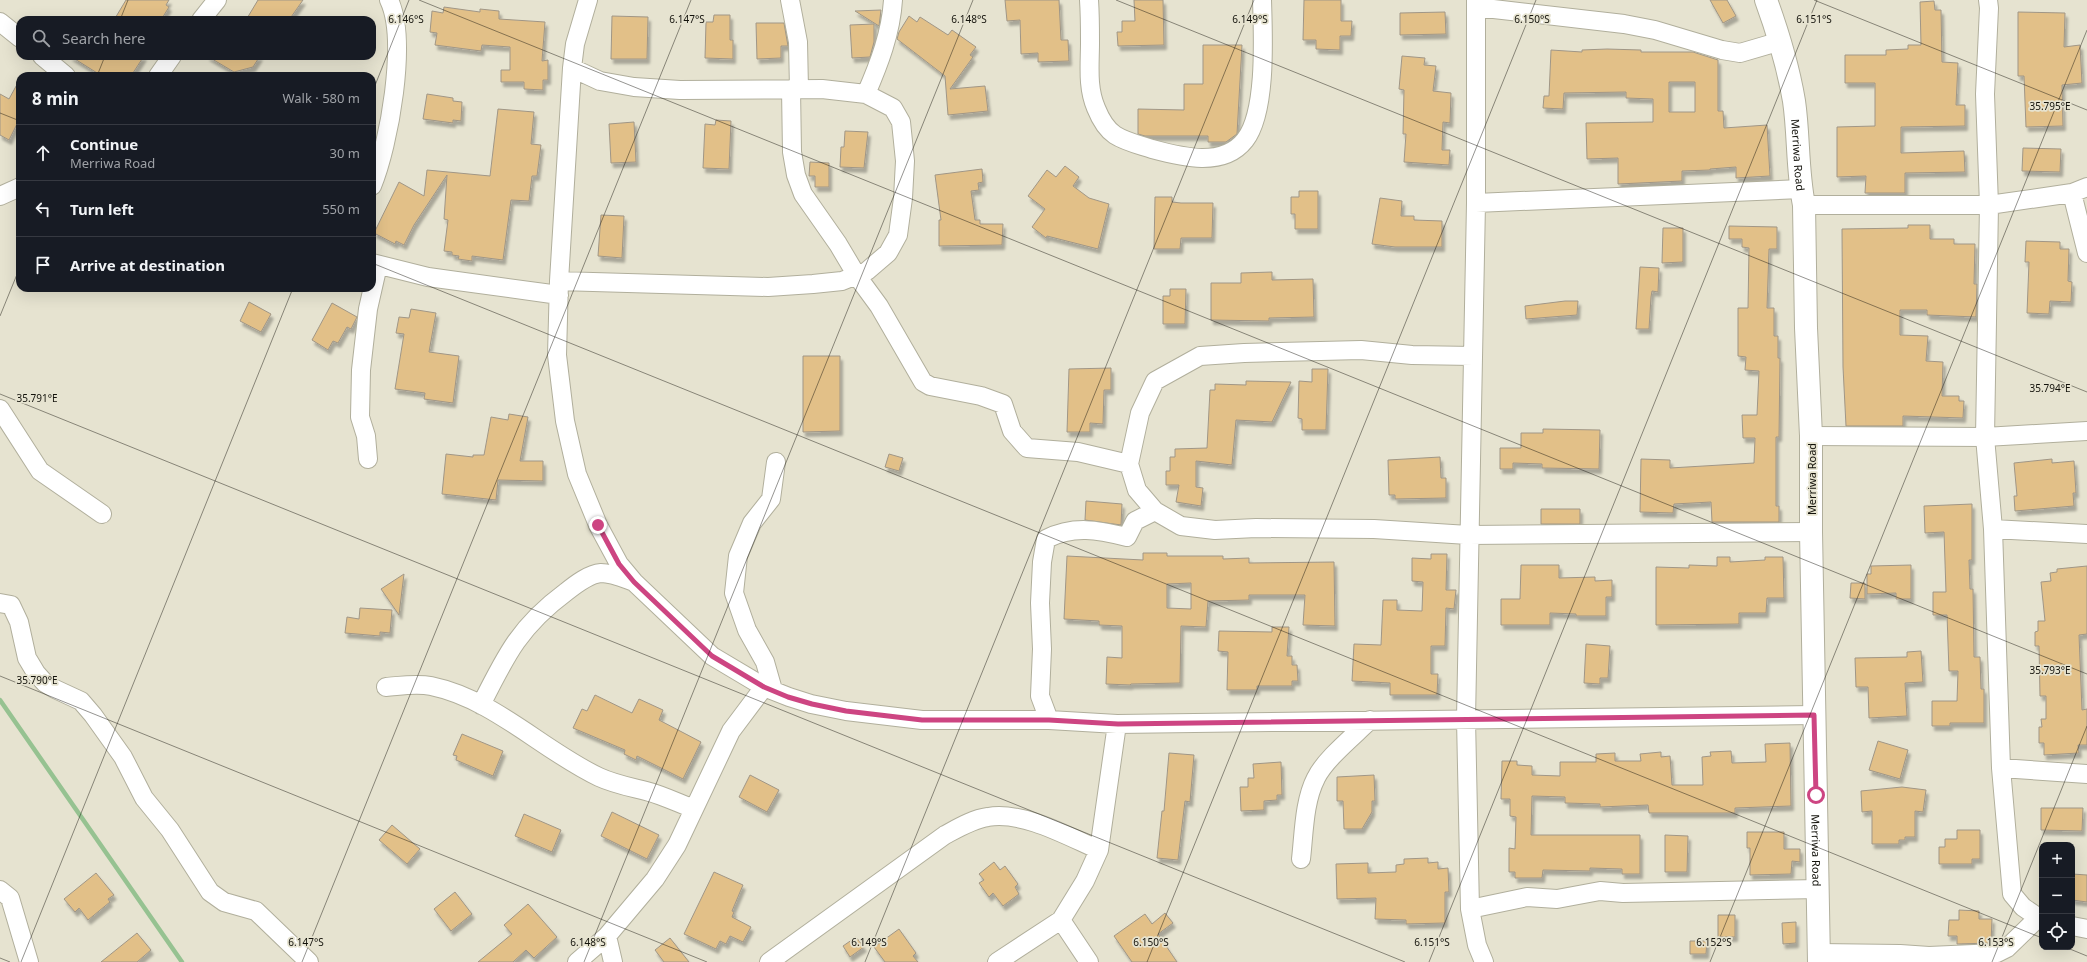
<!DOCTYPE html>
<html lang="en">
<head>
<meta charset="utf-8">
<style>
	:root { --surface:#171b24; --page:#20242c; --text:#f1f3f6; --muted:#9ea1a6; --line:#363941 }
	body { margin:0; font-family:"Noto Sans",sans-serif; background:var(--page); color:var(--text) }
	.controls { position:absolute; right:12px; bottom:12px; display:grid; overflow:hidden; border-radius:8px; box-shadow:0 4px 16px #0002 }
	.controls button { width:36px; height:36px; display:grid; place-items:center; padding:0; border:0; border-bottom:1px solid var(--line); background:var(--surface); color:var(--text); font:20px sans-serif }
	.stop { position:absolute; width:12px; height:12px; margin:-9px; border:3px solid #cd4582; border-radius:50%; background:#fff }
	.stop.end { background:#cd4582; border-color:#fff; box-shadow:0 1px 4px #0008 }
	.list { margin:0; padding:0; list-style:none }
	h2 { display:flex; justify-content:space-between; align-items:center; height:52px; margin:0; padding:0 16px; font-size:17px }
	h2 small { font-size:13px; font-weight:400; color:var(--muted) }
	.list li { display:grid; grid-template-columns:26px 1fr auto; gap:12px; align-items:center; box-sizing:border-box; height:56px; padding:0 16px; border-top:1px solid var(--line) }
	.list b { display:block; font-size:15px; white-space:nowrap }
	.list p { margin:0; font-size:13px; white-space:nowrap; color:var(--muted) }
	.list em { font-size:13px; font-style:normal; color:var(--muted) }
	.icon { flex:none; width:22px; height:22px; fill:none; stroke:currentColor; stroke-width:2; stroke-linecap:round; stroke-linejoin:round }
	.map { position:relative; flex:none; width:2087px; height:962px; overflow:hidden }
	.search { position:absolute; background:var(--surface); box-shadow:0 4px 16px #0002; left:16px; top:16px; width:360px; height:44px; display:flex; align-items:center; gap:10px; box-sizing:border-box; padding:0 14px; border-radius:12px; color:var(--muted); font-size:15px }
	.panel { position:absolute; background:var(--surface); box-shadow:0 4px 16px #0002; left:16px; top:72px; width:360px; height:220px; border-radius:12px }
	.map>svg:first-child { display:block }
</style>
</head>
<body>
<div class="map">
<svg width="2087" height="962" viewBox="0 0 2087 962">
	<defs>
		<filter id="shadow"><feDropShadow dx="2.5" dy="4.5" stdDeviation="1" flood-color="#0004"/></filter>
	</defs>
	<rect width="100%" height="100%" fill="#e6e3d0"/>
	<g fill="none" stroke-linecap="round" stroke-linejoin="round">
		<path stroke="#96c291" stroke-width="4.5" d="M0,700L182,962"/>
	</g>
	<path fill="#e2c088" stroke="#a09686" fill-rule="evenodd" filter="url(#shadow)" d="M126,0H169L166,5L169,7L161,20H114Z
		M258,0H303L289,20H246Z
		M1005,0H1059L1061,40H1068L1069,61L1038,62V53L1021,54L1020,20L1007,21Z
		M1134,0H1163L1164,45L1118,46L1117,32H1122V21H1135Z
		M1304,0H1341V21H1352L1351,36H1340V50L1316,49V40H1303Z
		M1710,0H1727L1736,16L1723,23Z
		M1934,1L1935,10H1941L1942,62L1958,63L1956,105H1965V126L1901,127V153L1964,151L1965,172L1905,173V193H1865L1866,176L1837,177V127L1875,126V83H1845V55H1886V50L1908,49V45H1921L1920,2Z
		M444,7L480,12V9L499,11V19L545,22L542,61L548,60V80H543V90L524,89V82H501V70H510V47L482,45L481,51L435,45L437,33L430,32L432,11L443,13Z
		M881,10L879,26L855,11Z
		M1445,12L1446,34L1400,35V13Z
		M2018,12L2065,13L2064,47L2080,45L2082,83L2062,85L2063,126L2026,127L2024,76H2018Z
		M714,15H730V40H733V59L705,58L706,22H713Z
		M612,16L648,17L647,59H611Z
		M909,16L917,22L920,17L948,35L952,30L976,47L970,55L973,57L950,89L985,86L988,111L948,115L945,76L897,39L899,32Z
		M756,23H784L788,46H781V58L757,59Z
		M874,24V42L870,57L852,58L850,25Z
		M1203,45H1242L1237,134L1226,142H1208V136H1145L1138,134V109L1184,110V84H1203Z
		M1607,49L1641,50V52H1693L1718,60V111H1723L1724,128L1767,125L1770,176L1736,178V167L1710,169V170L1682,171V181L1618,184V158L1587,159L1586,123L1653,122V99L1626,98V92L1564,93L1563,109L1543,108L1544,96H1549L1551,50L1582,52V50ZM1669,82H1695V112H1669Z
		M70,56H144L131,76H102Z
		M207,56H260L253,67L234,72Z
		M1402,56L1425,58L1424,65L1436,66L1433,91L1451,93L1450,123L1443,122L1442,150H1450L1449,165L1404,162L1406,134H1403L1404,90L1399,89Z
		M20,79V118L9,140L0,135V94L9,99Z
		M427,94L453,98V101L462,102L461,121L453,120V123L423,119Z
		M498,109L534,112L531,144L541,145L537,176H532L529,201L511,200L503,260L472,256V261L458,259L459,256L452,255V252L444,251L448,220L444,219L447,175L414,225L404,245L396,241L395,244L374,233L399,182L424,196L427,170L490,176Z
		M716,120L731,121L729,169L703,168L705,124L715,125Z
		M634,122L636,162L611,163L609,124Z
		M845,131L868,132L864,168L840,167L841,147H844Z
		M2023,148L2061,149L2060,172L2022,171Z
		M810,162L829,163V187H815V176H809Z
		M1065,166L1079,177L1073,186L1089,198L1109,204L1098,249L1047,236L1046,238L1032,227L1045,209L1028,196L1047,170L1056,177Z
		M982,169L983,182L978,183L979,190L971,191L975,220H980V224H1003L1002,245L939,246V220H941L935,175Z
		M1299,191H1318V229H1295V214H1291V197H1299Z
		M1155,197H1172V202L1181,203H1213L1212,238H1181L1180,249H1154Z
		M1380,198L1402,201L1401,216H1414V220L1442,221V247H1395L1372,244Z
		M601,215L624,216L622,258L598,256Z
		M1908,225H1930V239H1954V244H1975L1974,284H1977L1976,317L1927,315V310H1900V335L1928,336L1926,361L1943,362L1942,396H1959V401H1964L1963,418L1903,416V426H1846L1843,367L1842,229L1908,228Z
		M1729,226L1777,227V249H1769L1767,308H1774V336H1778V358H1780L1779,437H1776V506H1779V522H1712L1711,502L1674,504L1673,513L1640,512L1641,459L1670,460V468L1754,463L1755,438H1743L1742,415H1757L1759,371L1745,370L1746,357L1738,356V308H1748L1749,248L1742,247V239H1729Z
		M1663,228H1683V262L1662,263Z
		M2026,241L2060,242V249H2069L2068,281L2072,282L2071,302L2050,301L2049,314L2027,313L2029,262H2025Z
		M1640,267L1659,268L1658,292L1652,291L1651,297L1649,329H1636Z
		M1272,272V280L1313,279L1314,317L1269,318V321L1211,320V283H1241V273Z
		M1170,289H1186L1185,324H1163V296H1170Z
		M1565,301H1578L1577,315L1526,319L1525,306Z
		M249,302L271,314L261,332L240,321Z
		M332,303L357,317L351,329L347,327L338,343L333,341L328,350L312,340Z
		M411,309L436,313L429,352L459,356L453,403L424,399L425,393L395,389L404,334L396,333L399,317L409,318Z
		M803,356H840V431L803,432Z
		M1111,368V390H1104L1103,424L1090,423V432H1067L1069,369Z
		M1312,369H1328L1326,430H1302V419L1298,418L1299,381L1312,382Z
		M1246,381L1291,382L1272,422L1236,420L1232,465L1196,461V487L1203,488L1201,506L1176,502L1179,485H1166V471H1170V457H1175V449L1207,448L1210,390H1215V384L1246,385Z
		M509,414L528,417L520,461H543V481L498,480L496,500L442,494L446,454L473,457V455H484L491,417L508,420Z
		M1543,429L1600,430L1599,469L1542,468V464L1513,463V469H1500V448H1521V433H1543Z
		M889,454L903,458L899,471L885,467Z
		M1440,457L1441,478H1446V498L1395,499V495H1389L1388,460Z
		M2052,459V463L2074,461L2076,493H2073L2074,506L2015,511L2014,496H2017L2014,463Z
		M1086,501L1122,504L1121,525L1085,520Z
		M1972,504V560H1969L1970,589H1973L1974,657H1980L1981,689H1984V723H1950V726H1932V701H1957L1958,671H1949L1947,615H1933V592H1946L1944,532L1925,533L1924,506Z
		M1541,509H1580V524H1541Z
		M1143,553H1167V556H1223V559L1249,558V563L1334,562L1335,626L1303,625L1305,595H1249V600L1208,601L1206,627L1181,626L1180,683L1131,684L1130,685L1106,684L1107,657L1122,658V626L1099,625V621L1064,619L1067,556L1143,560ZM1191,583V609L1167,608V584Z
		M1431,554H1447L1446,590H1456L1454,609L1446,608L1445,646H1431V674H1438L1437,695H1390V683L1352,681L1354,644L1381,645L1383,600H1397V610L1422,611L1423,582L1412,581V558L1431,559Z
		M1717,557H1730V562L1765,560V557H1783L1784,598H1767L1766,613H1739V624L1656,625V567L1689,568V565L1717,566Z
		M1521,565H1559V578L1595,577V581L1612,580V597H1606V616H1576V614L1550,613V625H1501V599H1520Z
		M1911,565V599H1896V593L1867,594V574H1871V566Z
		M2087,566V634L2079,635L2082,710L2087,709V745H2078L2079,753L2044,755V743H2039V727H2042L2041,719H2046V696H2040L2039,646H2035V632L2038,631V621H2045L2041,582L2051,581L2050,573L2057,572V569Z
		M404,574L399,615L381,589Z
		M1851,583H1865V599L1850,598Z
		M360,608L392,610L390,633L380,632V636L345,633L347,617L359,619Z
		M1272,627H1289L1287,656H1292V665H1297L1298,681H1292V686H1257V690H1227L1228,652L1218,651L1219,631L1272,632Z
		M1586,644L1610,646L1608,678H1600V684L1584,683Z
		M1921,651L1923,682L1905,683L1907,716L1869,718L1868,687H1856L1855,658L1907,657V652Z
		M595,695L632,713L639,699L663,710L659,720L701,742L683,779L637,756L636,760L624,754L625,750L573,728L582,709L587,711Z
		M462,734L503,751L493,776L456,760L457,756L453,755Z
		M1878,741L1908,750L1900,779L1869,770Z
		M1790,743L1791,806L1735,808V813H1649L1648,805L1600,807V804L1565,803V797L1532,796L1531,835H1640V874H1622V869L1590,868V871L1543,870L1542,878H1515V872H1509V848L1515,849L1516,817L1510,816V799H1501L1502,761H1517V765L1532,766V775L1560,776V762H1596V754L1615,753V761H1641L1640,754L1661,752V757L1670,756L1672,785H1703L1702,757L1711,756L1710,752L1731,751L1732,763L1766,762L1765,744Z
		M1169,753L1194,755L1190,802L1185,801L1178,860L1157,858L1162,811H1164Z
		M1281,762L1282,795H1277V800L1264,801V810L1241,811L1240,787H1248V778H1254L1253,764Z
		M750,775L779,790L767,812L739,797Z
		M1374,775L1375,801H1372V812L1362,829H1344L1343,801H1337V777Z
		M1902,787L1926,790L1923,812L1915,811V837H1905V840H1899V844H1872V811L1862,812L1861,791Z
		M2041,808H2083L2082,831L2041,830Z
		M612,812L659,835L647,859L601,836Z
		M524,814L561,830L552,852L515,836Z
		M392,825L420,849L407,864L379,840Z
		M1957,830H1980V859H1972V864H1939V847H1945V839H1957Z
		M1747,832H1784V849H1800V862L1792,861L1791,874L1750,875V848H1747Z
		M1665,835L1688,836L1687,872H1665Z
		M1428,858V863L1438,862V869L1448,868L1449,892H1445V923L1406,924V920L1375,919L1376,898L1337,899L1336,864L1368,863V873L1396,872V865L1404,864V859Z
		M994,862L1000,870L1005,866L1018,884L1015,887L1019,894L1003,906L993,893L989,897L979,883L984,880L979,874Z
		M714,872L743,885L732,911L734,912L732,917L751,927L743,942L730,936L726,944L720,941L716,949L684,934Z
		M96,873L114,895L108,899L110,902L88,920L79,908L75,912L64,899Z
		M2072,874L2087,875V902L2072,900Z
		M455,892L472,914L451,931L434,909Z
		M528,904L557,937L534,958L526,950L513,962H478L512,934L504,925Z
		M1959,910L1979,911V919H1992L1991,943L1957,944V936H1948L1949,920H1959Z
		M1165,913L1173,923L1158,934L1177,962H1132L1114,936L1145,914L1152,924Z
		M1718,915H1735V937H1718Z
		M1796,922V943L1783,944L1782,923Z
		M899,929L916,953L913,956L918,962H885L874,947Z
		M137,933L151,950L137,962H101Z
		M856,937L864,947L850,957L843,946Z
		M670,938L689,962H664L655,950Z
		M1690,941H1707L1706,954H1690Z"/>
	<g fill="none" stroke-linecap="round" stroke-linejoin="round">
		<g stroke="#b1af9c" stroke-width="20">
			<path id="minor" d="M588,0L575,44L572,68L559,281L557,355L565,421L577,474L598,525L619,564L634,582L712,656L764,687L789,697L811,704L846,711L922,720H1049L1117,724L1814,715
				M790,0L798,42L799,89
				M1089,0C1090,14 1090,28 1090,42C1090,65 1087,87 1096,108C1100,118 1106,129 1115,135C1126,142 1140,145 1152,149C1182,157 1223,168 1245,140C1267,112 1263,35 1262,0
				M1476,0V203L1466,719L1470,909L1477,945L1484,962
				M1988,0L1989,8L1985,94L1989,205L1985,437L1993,529L2001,768L2012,894L2023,907L2042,920
				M1476,7L1624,24L1655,30L1722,50L1740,53L1781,41
				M201,20L217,0
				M0,22L20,38
				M42,56L66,76
				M158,76L172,56
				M791,89L792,152L796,175L803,194L838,244L857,276L879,306L923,382L930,386L981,396L1003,404L1012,431L1027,448L1078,452L1129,464L1137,490L1155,511L1181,526L1215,530L1256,528L1374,529L1468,535L1811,532
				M866,94C879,64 891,33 893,0
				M372,186C389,145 408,40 389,0
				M2072,193L2087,253
				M0,196L20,187
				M1476,203L1801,189
				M1804,205H1989L2072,193L2087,187
				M372,263L428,277L559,295
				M559,281L768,287L813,284L842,281L867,271L888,253L898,235L903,198L905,161L901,122L893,108L866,94L822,89L680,90L634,87L600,81L572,68
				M0,409L40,471L102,514
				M1811,436L1985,437L2087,431
				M368,459L366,436L360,417L361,370L368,309L378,265
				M1129,464L1140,413L1155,381L1200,356L1244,353L1361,350L1412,355L1473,356
				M1993,529L2087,534
				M0,603L11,605L19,622L27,658L36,673L45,683L55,689L81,701L93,715L123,757L144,798L170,830L210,892L224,902L256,911L309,962
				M386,687C400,686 416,683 431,686C494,699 542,750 599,777C614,784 630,787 646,791C662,795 678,803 694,809
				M773,690L765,662L747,630L734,593L738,556L752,523L771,499L776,462
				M481,705C506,655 520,626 566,592C576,584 589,574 601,573C612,573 623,578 634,582
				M1049,720L1040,696L1042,649L1040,603L1042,562L1046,539C1074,525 1098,530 1127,537L1135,521L1155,511
				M2001,768L2087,774
				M1301,859C1304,833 1304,801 1316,778C1325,759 1355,735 1370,720
				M0,890L10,898L29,962
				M1470,909L1527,897L1557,899L1600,891L1623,893L1819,889
				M1061,920L1089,962
				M2072,926L2087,929
				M607,936L613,962
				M1818,953L1900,954L1929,956L1997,953L2007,948L2038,918
				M577,962L607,936L655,879L677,845L731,731L764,687
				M769,962L945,835C958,828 973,819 988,817C1023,811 1067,836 1099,850
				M997,962L1061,920L1085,881L1099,850L1117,724"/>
		</g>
		<g stroke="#b1af9c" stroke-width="24">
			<g id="tertiary">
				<path id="s1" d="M1766,0C1778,33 1788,66 1794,101C1799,135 1797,170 1804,205L1806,328L1811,436V532L1819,962"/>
			</g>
		</g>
		<use href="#minor" stroke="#fff" stroke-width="18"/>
		<use href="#tertiary" stroke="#fff" stroke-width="22"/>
	</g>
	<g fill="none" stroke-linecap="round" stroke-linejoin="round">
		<path stroke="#cd4582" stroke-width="5" d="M598,525L619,564L634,582L712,656L764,687L788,697L812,704L846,711L922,720H1049L1118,724L1814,715L1816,795"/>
	</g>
	<path fill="none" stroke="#13120b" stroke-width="1" stroke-opacity="0.45" d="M419,0L2087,674M1116,0L2087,392M1814,0L2087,110M120,20L128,0M97,76L105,56M372,93L409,0M0,113L20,121M372,263L2042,938M0,316L20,267M0,394L1405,962M0,676L707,962M2065,947L2087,956M0,958L10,962M21,962L293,288M302,962L691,0M584,962L973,0M865,962L1254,0M1147,962L1536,0M1429,962L1817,0M1710,962L2087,30M1992,962L2087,726"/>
	<g text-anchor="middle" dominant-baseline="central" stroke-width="3.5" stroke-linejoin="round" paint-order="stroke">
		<g font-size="11" fill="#13120b" stroke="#e6e3d0">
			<text stroke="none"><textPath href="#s1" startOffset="159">Merriwa Road</textPath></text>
			<text transform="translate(1811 479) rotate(-90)">Merriwa Road</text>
			<text stroke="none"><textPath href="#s1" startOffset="855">Merriwa Road</textPath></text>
		</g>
	</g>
	<g font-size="10" text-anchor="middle" fill="#13120b" stroke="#e6e3d0" stroke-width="3.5" stroke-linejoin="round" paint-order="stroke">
		<text x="406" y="23">6.146°S</text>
		<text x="687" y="23">6.147°S</text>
		<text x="969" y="23">6.148°S</text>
		<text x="1250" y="23">6.149°S</text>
		<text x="1532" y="23">6.150°S</text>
		<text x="1814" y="23">6.151°S</text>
		<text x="2050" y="110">35.795°E</text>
		<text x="2050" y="392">35.794°E</text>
		<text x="37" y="402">35.791°E</text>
		<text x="2050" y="674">35.793°E</text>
		<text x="37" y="684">35.790°E</text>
		<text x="306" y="946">6.147°S</text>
		<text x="588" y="946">6.148°S</text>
		<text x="869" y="946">6.149°S</text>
		<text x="1151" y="946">6.150°S</text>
		<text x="1432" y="946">6.151°S</text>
		<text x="1714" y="946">6.152°S</text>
		<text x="1996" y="946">6.153°S</text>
	</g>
</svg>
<div class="controls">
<button>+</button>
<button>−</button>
<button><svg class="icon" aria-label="locate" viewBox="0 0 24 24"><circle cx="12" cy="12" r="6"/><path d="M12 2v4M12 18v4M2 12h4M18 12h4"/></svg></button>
</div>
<div class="stop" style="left:1816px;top:795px"></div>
<div class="stop end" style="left:598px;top:525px"></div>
<div class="search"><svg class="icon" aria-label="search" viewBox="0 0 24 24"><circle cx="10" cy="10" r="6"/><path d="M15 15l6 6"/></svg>Search here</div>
<section class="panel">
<h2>8 min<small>Walk · 580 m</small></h2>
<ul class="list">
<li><svg class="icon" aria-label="ahead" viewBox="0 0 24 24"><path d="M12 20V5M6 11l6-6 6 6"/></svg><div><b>Continue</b><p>Merriwa Road</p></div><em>30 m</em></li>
<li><svg class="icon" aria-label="left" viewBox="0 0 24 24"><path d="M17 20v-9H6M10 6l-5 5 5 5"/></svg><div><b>Turn left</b></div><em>550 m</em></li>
<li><svg class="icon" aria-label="arrive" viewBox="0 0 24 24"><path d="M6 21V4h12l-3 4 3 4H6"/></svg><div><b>Arrive at destination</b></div></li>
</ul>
</section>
</div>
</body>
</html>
